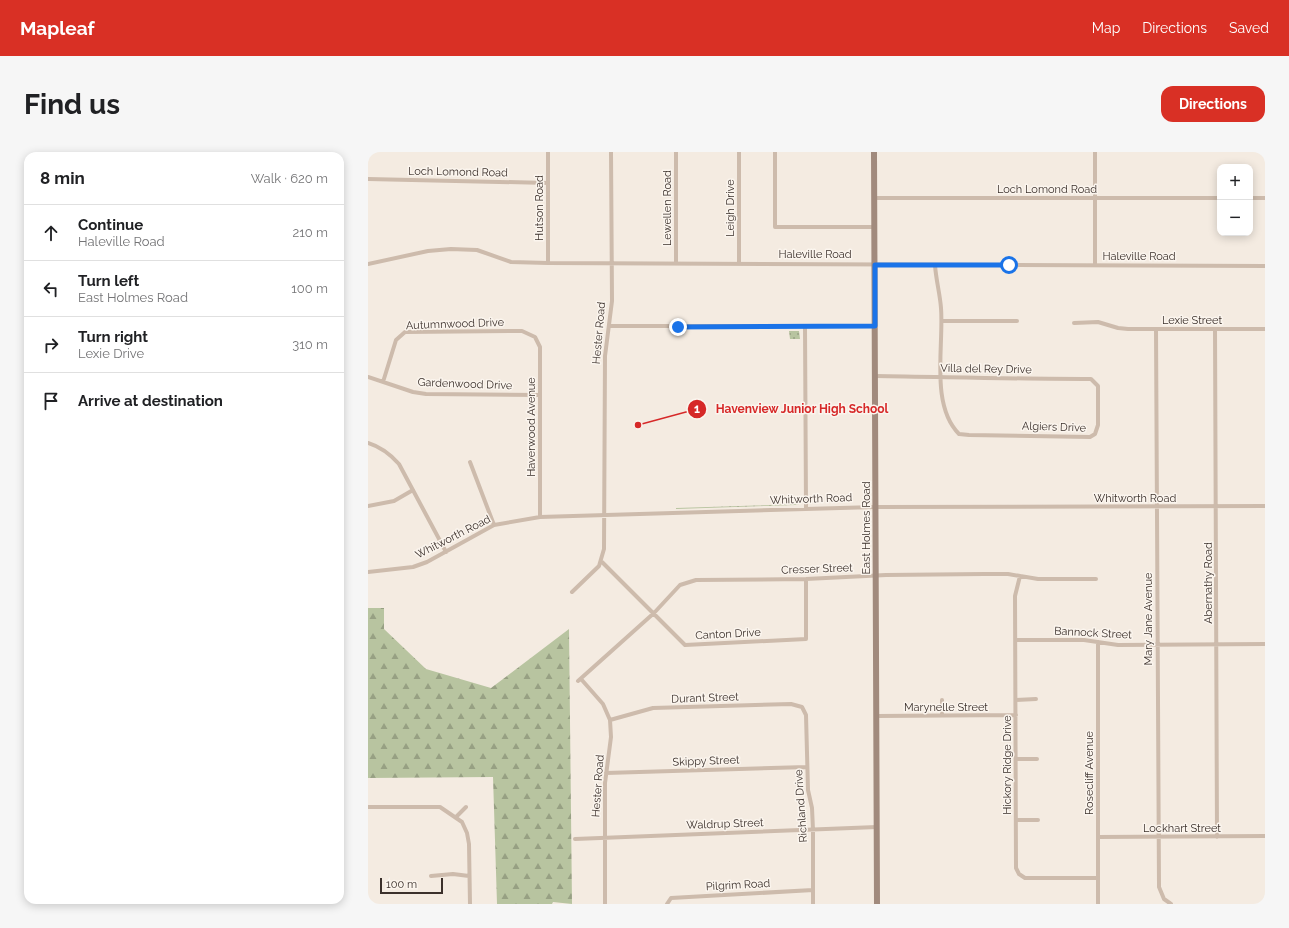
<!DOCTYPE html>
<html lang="en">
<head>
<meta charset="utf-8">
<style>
	:root { --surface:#fff; --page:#f6f6f6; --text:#202124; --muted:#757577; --line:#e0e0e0; --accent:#d93025 }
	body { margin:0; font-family:Raleway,sans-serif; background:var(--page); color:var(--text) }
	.controls { position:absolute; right:12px; top:12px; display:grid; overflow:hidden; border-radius:8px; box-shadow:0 2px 10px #0003 }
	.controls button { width:36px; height:36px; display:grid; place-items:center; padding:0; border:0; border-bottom:1px solid var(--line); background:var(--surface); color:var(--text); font:20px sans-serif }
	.scale { position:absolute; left:12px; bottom:10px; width:63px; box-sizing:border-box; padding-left:4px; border:2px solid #3b302b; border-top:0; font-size:11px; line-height:14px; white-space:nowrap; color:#3b302b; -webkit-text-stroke:3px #fbf5ee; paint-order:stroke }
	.stop { position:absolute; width:12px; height:12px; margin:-9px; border:3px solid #1a73e8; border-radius:50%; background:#fff }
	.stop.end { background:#1a73e8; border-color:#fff; box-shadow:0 1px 4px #0008 }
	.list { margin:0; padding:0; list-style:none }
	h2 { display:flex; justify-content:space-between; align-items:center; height:52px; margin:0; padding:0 16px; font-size:17px }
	h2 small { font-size:13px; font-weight:400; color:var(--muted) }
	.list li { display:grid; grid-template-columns:26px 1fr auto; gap:12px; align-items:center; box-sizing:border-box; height:56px; padding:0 16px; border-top:1px solid var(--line) }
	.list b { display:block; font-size:15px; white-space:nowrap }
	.list p { margin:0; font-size:13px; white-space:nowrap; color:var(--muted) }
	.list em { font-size:13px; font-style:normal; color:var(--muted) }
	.icon { flex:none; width:22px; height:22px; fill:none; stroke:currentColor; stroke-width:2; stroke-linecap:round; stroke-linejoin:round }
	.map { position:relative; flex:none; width:897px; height:752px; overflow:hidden; border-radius:12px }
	header { display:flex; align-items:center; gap:24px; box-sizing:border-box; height:56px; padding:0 20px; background:var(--accent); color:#fff }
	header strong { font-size:19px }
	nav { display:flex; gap:22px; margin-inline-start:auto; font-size:14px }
	.intro { display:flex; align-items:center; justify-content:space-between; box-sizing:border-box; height:96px; padding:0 24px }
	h1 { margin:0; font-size:28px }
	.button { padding:10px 18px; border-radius:12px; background:var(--accent); color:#fff; font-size:14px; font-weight:700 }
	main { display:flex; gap:24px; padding:0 24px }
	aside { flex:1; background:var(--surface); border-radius:12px; box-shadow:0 2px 10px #0003 }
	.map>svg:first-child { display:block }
</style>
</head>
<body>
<header>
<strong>Mapleaf</strong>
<nav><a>Map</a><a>Directions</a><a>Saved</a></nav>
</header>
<div class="intro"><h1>Find us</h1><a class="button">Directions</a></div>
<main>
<aside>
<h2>8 min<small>Walk · 620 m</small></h2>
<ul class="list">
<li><svg class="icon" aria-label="ahead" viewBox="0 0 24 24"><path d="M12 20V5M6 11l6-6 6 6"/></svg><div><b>Continue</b><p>Haleville Road</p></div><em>210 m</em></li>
<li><svg class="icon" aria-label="left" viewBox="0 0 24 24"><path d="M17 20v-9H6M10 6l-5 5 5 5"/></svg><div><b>Turn left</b><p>East Holmes Road</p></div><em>100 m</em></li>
<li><svg class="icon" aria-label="right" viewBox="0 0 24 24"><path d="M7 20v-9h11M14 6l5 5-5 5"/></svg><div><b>Turn right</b><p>Lexie Drive</p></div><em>310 m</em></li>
<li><svg class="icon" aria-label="arrive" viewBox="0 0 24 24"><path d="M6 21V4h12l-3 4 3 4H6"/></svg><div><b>Arrive at destination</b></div></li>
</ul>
</aside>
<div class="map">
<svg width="897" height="752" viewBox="0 0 897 752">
	<defs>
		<pattern id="grass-dots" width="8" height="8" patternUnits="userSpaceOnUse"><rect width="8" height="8" fill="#b8c4a0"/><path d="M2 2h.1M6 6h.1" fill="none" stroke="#97a083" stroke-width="1.8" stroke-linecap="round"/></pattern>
		<pattern id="forest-firs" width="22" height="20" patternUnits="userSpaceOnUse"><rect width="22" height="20" fill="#b8c4a0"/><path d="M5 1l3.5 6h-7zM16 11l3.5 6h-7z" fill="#97a083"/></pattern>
	</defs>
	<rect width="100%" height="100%" fill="#f4ebe1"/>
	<path fill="url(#grass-dots)" d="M421,179H431L432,187H422Z
		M431,352L427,353L308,357V356Z"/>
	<path fill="url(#forest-firs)" d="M0,456H16V477L58,517L123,536L201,477L204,752L185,750L184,752H129L125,625L0,626Z"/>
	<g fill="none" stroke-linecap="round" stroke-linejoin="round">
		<path stroke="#cdbbac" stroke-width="4" d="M180,0V111
			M308,0V112
			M407,0V75H507
			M727,0V113
			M0,27L180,31
			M507,46H852
			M882,46H897
			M371,111V0
			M0,112L60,99L83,97L109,98L143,110L180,111L897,114
			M574,169H649
			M706,171L730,170L750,176L760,177H897
			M241,174H507
			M437,175L438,356
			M788,177L791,735L796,747L803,752
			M847,177L849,685
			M507,224C579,225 651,227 723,227L730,234V273L727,282L722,285L601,283L591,282C562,253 576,194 573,156C572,142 568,128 567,113
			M0,225L45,240L58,242L172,243
			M15,230L28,188L37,180L154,179L167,185L172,195V365
			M0,291C13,295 22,302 31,312L78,400
			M102,310L126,373
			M0,354L26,349L45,338
			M234,410L317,493L438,487V427
			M0,420L45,415L59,410L126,373L172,365L507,355L897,354
			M652,424L647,444L648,716L651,722L657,726H730
			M204,440L231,414L236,397L237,204L244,149L243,0
			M648,488H716L750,493L897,492
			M213,527L235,552L242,568L243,585L237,631V752
			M210,529L286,461L312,433L328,428L438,427L518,423L616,422H640L670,427H728
			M648,548L668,547
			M509,564L648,563
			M574,564V548
			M242,568L285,556L423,552L434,555L438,563L440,638L444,656L445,678V752
			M648,607H669
			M238,621L439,615
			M0,655H72L94,670L99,681L101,692L102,752
			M88,665L98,655
			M648,668H670
			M730,685L897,684
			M207,687L509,675
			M63,724L85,722L101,724
			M299,752L303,746L445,738
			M730,752V490"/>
		<path stroke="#a18a7d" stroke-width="6" d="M506,0L509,752"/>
	</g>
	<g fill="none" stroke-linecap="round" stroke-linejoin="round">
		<path stroke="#1a73e8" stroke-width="5" d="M310,175L507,174V113H641"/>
	</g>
	<g text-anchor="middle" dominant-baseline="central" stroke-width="3" stroke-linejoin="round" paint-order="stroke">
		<g font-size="11" fill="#3b302b" stroke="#fbf5ee">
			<text transform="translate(90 20) rotate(1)">Loch Lomond Road</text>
			<text x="679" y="37">Loch Lomond Road</text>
			<text transform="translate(171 56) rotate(-90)">Hutson Road</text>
			<text transform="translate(299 56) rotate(-90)">Lewellen Road</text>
			<text transform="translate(362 56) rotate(-90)">Leigh Drive</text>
			<text x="447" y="102">Haleville Road</text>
			<text x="771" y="104">Haleville Road</text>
			<text x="824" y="168">Lexie Street</text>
			<text transform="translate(87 172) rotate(-2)">Autumnwood Drive</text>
			<text transform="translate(231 181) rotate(-85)">Hester Road</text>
			<text transform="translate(618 217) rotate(1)">Villa del Rey Drive</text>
			<text transform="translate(97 232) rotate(2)">Gardenwood Drive</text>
			<text transform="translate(163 275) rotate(-90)">Haverwood Avenue</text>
			<text transform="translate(686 275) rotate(2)">Algiers Drive</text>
			<text x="767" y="346">Whitworth Road</text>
			<text transform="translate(443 347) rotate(-2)">Whitworth Road</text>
			<text transform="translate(498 376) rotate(-90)">East Holmes Road</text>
			<text transform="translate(85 385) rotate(-27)">Whitworth Road</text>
			<text transform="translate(449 417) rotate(-2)">Cresser Street</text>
			<text transform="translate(840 431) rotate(-90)">Abernathy Road</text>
			<text transform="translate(780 467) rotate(-90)">Mary Jane Avenue</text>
			<text transform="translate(725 481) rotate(3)">Bannock Street</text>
			<text transform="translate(360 482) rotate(-3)">Canton Drive</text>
			<text transform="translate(337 546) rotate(-2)">Durant Street</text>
			<text x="578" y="555">Marynelle Street</text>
			<text transform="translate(338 609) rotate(-2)">Skippy Street</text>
			<text transform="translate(639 613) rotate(-90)">Hickory Ridge Drive</text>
			<text transform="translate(721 621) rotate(-90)">Rosecliff Avenue</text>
			<text transform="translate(230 634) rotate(-86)">Hester Road</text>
			<text transform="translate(433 654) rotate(-94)">Richland Drive</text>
			<text transform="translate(357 672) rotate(-2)">Waldrup Street</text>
			<text x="814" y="676">Lockhart Street</text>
			<text transform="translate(370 733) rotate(-3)">Pilgrim Road</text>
		</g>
	</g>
	<path fill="none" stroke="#d62828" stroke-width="1.5" d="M270 273L329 257"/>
	<g fill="#d62828" stroke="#fbf5ee" stroke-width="1.5">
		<circle cx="270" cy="273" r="4"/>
		<circle cx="329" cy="257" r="10"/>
	</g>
	<g font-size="12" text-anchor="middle" font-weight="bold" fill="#fff">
		<text x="329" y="261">1</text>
	</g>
	<g font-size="12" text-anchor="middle" font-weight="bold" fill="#d62828" stroke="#fbf5ee" stroke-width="3" stroke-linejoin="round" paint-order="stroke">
		<text x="434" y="261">Havenview Junior High School</text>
	</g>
</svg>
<div class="controls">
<button>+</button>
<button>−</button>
</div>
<div class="scale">100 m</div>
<div class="stop" style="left:641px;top:113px"></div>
<div class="stop end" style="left:310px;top:175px"></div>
</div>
</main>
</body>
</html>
